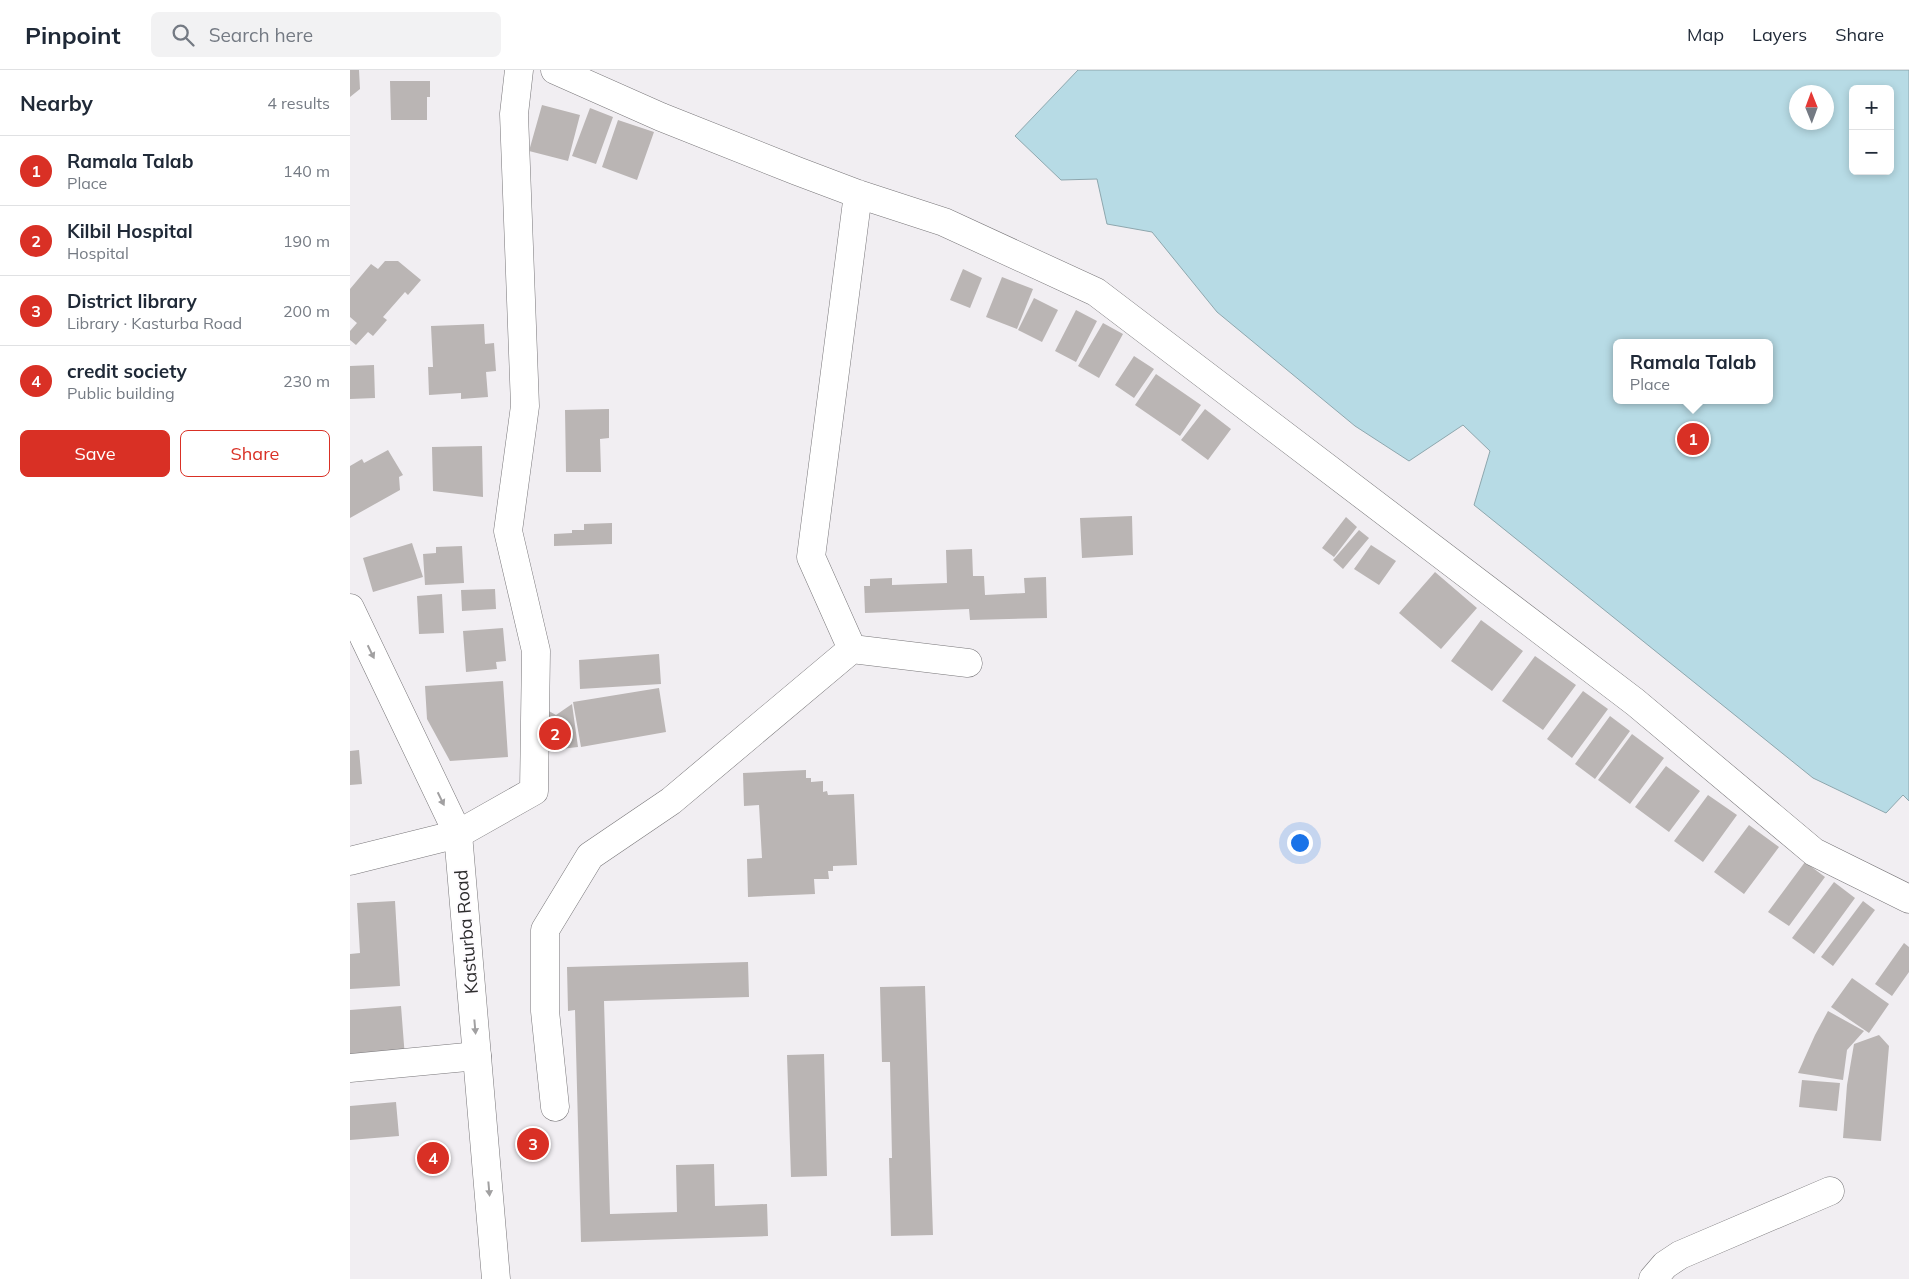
<!DOCTYPE html>
<html lang="en">
<head>
<meta charset="utf-8">
<style>
	:root { --surface:#fff; --page:#f2f2f3; --text:#1f2937; --muted:#747a83; --line:#e0e1e3; --accent:#d93025 }
	body { margin:0; font-family:Mulish,sans-serif; background:var(--page); color:var(--text) }
	.controls { position:absolute; right:15px; top:15px; display:grid; overflow:hidden; border-radius:8px; box-shadow:0 2px 8px #0003 }
	.controls button { width:45px; height:45px; display:grid; place-items:center; padding:0; border:0; border-bottom:1px solid var(--line); background:var(--surface); color:var(--text); font:25px sans-serif }
	.compass { position:absolute; left:1439px; top:15px; width:45px; height:45px; border-radius:50%; background:var(--surface); box-shadow:0 2px 8px #0003; rotate:359deg }
	.you { position:absolute; left:949px; top:772px; width:18px; height:18px; margin:-12px; border:4px solid #fff; border-radius:50%; background:#1a73e8; box-shadow:0 0 0 8px #1a73e833 }
	.badge { display:grid; place-items:center; width:32px; height:32px; border-radius:50%; background:var(--accent); color:#fff; font-size:16px; font-weight:700 }
	.pin { position:absolute; translate:-50% -50%; border:2px solid #fff; box-shadow:0 1px 5px #0006 }
	.popup { position:absolute; left:1263px; top:269px; width:160px; height:65px; box-sizing:border-box; display:grid; place-content:center; border-radius:8px; background:var(--surface); filter:drop-shadow(0 1px 4px #0005); font-size:16px; white-space:nowrap; color:var(--muted) }
	.popup b { font-size:19px; color:var(--text) }
	.popup::after { content:''; position:absolute; left:50%; top:100%; margin-left:-10px; border:10px solid transparent; border-top-color:var(--surface) }
	.list { margin:0; padding:0; list-style:none }
	h2 { display:flex; justify-content:space-between; align-items:center; height:65px; margin:0; padding:0 20px; font-size:21px }
	h2 small { font-size:16px; font-weight:400; color:var(--muted) }
	.list li { display:grid; grid-template-columns:32px 1fr auto; gap:15px; align-items:center; box-sizing:border-box; height:70px; padding:0 20px; border-top:1px solid var(--line) }
	.list b { display:block; font-size:19px; white-space:nowrap }
	.list p { margin:0; font-size:16px; white-space:nowrap; color:var(--muted) }
	.list em { font-size:16px; font-style:normal; color:var(--muted) }
	.actions { display:flex; gap:10px; padding:15px 20px }
	.actions a { flex:1; padding:11px 0; border:1px solid var(--accent); border-radius:8px; text-align:center; font-size:18px; color:var(--accent) }
	.actions .main { background:var(--accent); color:#fff }
	.icon { flex:none; width:28px; height:28px; fill:none; stroke:currentColor; stroke-width:2; stroke-linecap:round; stroke-linejoin:round }
	.map { position:relative; flex:none; width:1559px; height:1209px; overflow:hidden }
	header { display:flex; align-items:center; gap:30px; box-sizing:border-box; height:70px; padding:0 25px; background:var(--surface); border-bottom:1px solid var(--line) }
	header strong { font-size:24px }
	nav { display:flex; gap:28px; margin-inline-start:auto; font-size:18px }
	.search { width:350px; height:45px; background:var(--page); display:flex; align-items:center; gap:12px; box-sizing:border-box; padding:0 18px; border-radius:8px; color:var(--muted); font-size:19px }
	main { display:flex }
	aside { flex:1; background:var(--surface) }
	.map>svg:first-child { display:block }
</style>
</head>
<body>
<header>
<strong>Pinpoint</strong>
<div class="search"><svg class="icon" aria-label="search" viewBox="0 0 24 24"><circle cx="10" cy="10" r="6"/><path d="M15 15l6 6"/></svg>Search here</div>
<nav><a>Map</a><a>Layers</a><a>Share</a></nav>
</header>
<main>
<aside>
<h2>Nearby<small>4 results</small></h2>
<ul class="list">
<li><span class="badge">1</span><div><b>Ramala Talab</b><p>Place</p></div><em>140 m</em></li>
<li><span class="badge">2</span><div><b>Kilbil Hospital</b><p>Hospital</p></div><em>190 m</em></li>
<li><span class="badge">3</span><div><b>District library</b><p>Library · Kasturba Road</p></div><em>200 m</em></li>
<li><span class="badge">4</span><div><b>credit society</b><p>Public building</p></div><em>230 m</em></li>
</ul>
<div class="actions"><a class="main">Save</a><a>Share</a></div>
</aside>
<div class="map">
<svg width="1559" height="1209" viewBox="0 0 1559 1209">
	<rect width="100%" height="100%" fill="#f1eef2"/>
	<path fill="#b7dbe5" stroke="#8ea7ae" fill-rule="evenodd" d="M728,0H1559V731L1553,725L1536,743L1463,708L1124,435L1140,381L1113,355L1059,391L1005,356L867,242L802,162L757,154L747,109L711,110L665,66ZM1503,19H1540V101H1503ZM1446,22H1476V52H1446ZM1267,273H1419V330H1267Z"/>
	<path fill="#bab5b4" d="M0,0H9L10,19L0,27Z
		M40,11H80V27H77V50H41Z
		M192,35L230,45L218,91L179,81Z
		M240,38L263,47L246,94L222,86Z
		M268,50L304,62L287,110L252,97Z
		M35,191H48L71,210L58,225L55,222L33,247L37,250L23,266L18,262L6,275L0,270V261L7,253L0,247V219L21,194L28,199Z
		M613,199L632,208L620,238L600,230Z
		M652,207L683,219L667,259L636,247Z
		M684,228L708,240L692,272L668,260Z
		M726,240L747,251L726,292L705,281Z
		M753,253L773,264L749,308L728,296Z
		M134,254L135,274L144,273L146,301L136,302L138,327L111,329V323L79,325L78,297H83L81,256Z
		M784,286L804,299L784,328L765,315Z
		M24,295L25,328L0,329V296Z
		M806,304L851,335L830,366L785,335Z
		M259,339V368L250,369L251,402H216L215,340Z
		M855,339L881,359L858,390L831,370Z
		M132,376L133,427L83,421L82,377Z
		M38,380L53,405L49,407L50,420L0,448V396L12,389L14,393Z
		M782,446L783,485L732,488L730,448Z
		M996,447L1007,457L984,487L972,478Z
		M262,453V474L204,476V464L222,463V460H234V454Z
		M1009,460L1019,468L993,499L983,490Z
		M62,473L73,507L23,522L13,488Z
		M1021,475L1046,491L1029,515L1004,499Z
		M112,476L114,513L75,515L73,484L86,483V477Z
		M622,479L623,506H634L635,525L675,523L674,508L696,507L697,548L620,550L619,539L515,543L514,516H520V509L542,508V515L597,513L596,480Z
		M1085,502L1127,538L1091,579L1049,543Z
		M145,519L146,539L112,541L111,520Z
		M92,524L94,563L69,564L67,526Z
		M1131,550L1173,581L1142,621L1101,591Z
		M153,558L156,591L146,592L147,599L116,602L113,561Z
		M309,584L311,614L230,619L229,590Z
		M1185,586L1226,615L1193,660L1152,631Z
		M153,611L158,687L100,691L77,649L75,616Z
		M309,618L316,662L231,677L223,632Z
		M1233,621L1258,639L1222,688L1197,669Z
		M222,634L228,677L194,681L188,635L206,645Z
		M1260,646L1280,661L1245,709L1225,694Z
		M1282,664L1314,688L1280,734L1248,710Z
		M9,680L12,714L0,715V681Z
		M1316,696L1350,721L1319,762L1285,737Z
		M456,700V708H461V712L473,711V722L477,721L478,725L504,724L507,795L483,796V801H478L479,809H464L465,824L398,827L397,789L412,788L409,735L394,736L393,703Z
		M1358,725L1387,745L1353,792L1324,771Z
		M1399,755L1429,777L1394,824L1364,802Z
		M1455,792L1475,807L1439,856L1418,842Z
		M1484,812L1505,828L1464,884L1442,868Z
		M45,831L50,916L0,919V884L10,883L7,833Z
		M1513,831L1525,840L1483,896L1471,887Z
		M1554,873L1559,877V902L1542,926L1525,914Z
		M398,892L399,927L254,931L260,1144L327,1142L326,1095L364,1094L365,1136L417,1134L418,1166L231,1172L225,940L218,941L217,897Z
		M1502,908L1539,934L1519,963L1481,937Z
		M575,916L583,1165L541,1166L539,1088H542L540,992H532L530,917Z
		M51,936L55,988L0,994V940Z
		M1478,941L1514,961L1497,980L1493,1010L1448,1003L1465,965Z
		M1529,965L1539,976L1531,1071L1493,1068L1497,1015L1504,974Z
		M474,984L477,1106L441,1107L437,985Z
		M1452,1010L1490,1013L1487,1041L1449,1037Z
		M46,1032L49,1066L0,1070V1036Z"/>
	<g fill="none" stroke-linecap="round" stroke-linejoin="round">
		<g stroke="#787679" stroke-width="29">
			<path id="minor" d="M205,0L311,47L447,101L508,124L594,152L746,222L1285,632L1464,782L1559,829
				M502,579L461,487L508,124
				M0,791L108,764L184,721L186,581L158,461L175,336L164,44L169,0
				M0,998L127,986
				M205,1037L195,941V860L240,786L321,731L502,579L618,593
				M1303,1209L1315,1195L1330,1185L1480,1121"/>
		</g>
		<g stroke="#787679" stroke-width="29">
			<path id="major" d="M0,538L108,764L146,1209"/>
		</g>
		<use href="#minor" stroke="#fff" stroke-width="28"/>
		<use href="#major" stroke="#fff" stroke-width="28"/>
	</g>
	<defs><path id="oneway-solid" d="M-6-.8H1V-3.2L6.5 0L1 3.2V.8H-6Z" transform="scale(1.25)"/></defs>
	<g fill="#a1a0a1">
		<use href="#oneway-solid" transform="translate(21 582) rotate(64)"/>
		<use href="#oneway-solid" transform="translate(91 729) rotate(64)"/>
		<use href="#oneway-solid" transform="translate(125 957) rotate(85)"/>
		<use href="#oneway-solid" transform="translate(139 1119) rotate(85)"/>
	</g>
	<g text-anchor="middle" dominant-baseline="central" stroke-width="4" stroke-linejoin="round" paint-order="stroke">
		<g font-size="18" fill="#2e2d2e" stroke="#fefcff">
			<text transform="translate(116 862) rotate(-95)">Kasturba Road</text>
		</g>
	</g>
</svg>
<div class="controls">
<button>+</button>
<button>−</button>
</div>
<svg class="compass" viewBox="-18 -18 36 36"><path d="M0-13l5 13h-10z" fill="#e53935"/><path d="M0 13l5-13h-10z" fill="#747a83"/></svg>
<div class="you"></div>
<div class="pin badge" style="left:1343px;top:369px">1</div>
<div class="popup"><b>Ramala Talab</b>Place</div>
<div class="pin badge" style="left:205px;top:664px">2</div>
<div class="pin badge" style="left:183px;top:1074px">3</div>
<div class="pin badge" style="left:83px;top:1088px">4</div>
</div>
</main>
</body>
</html>
